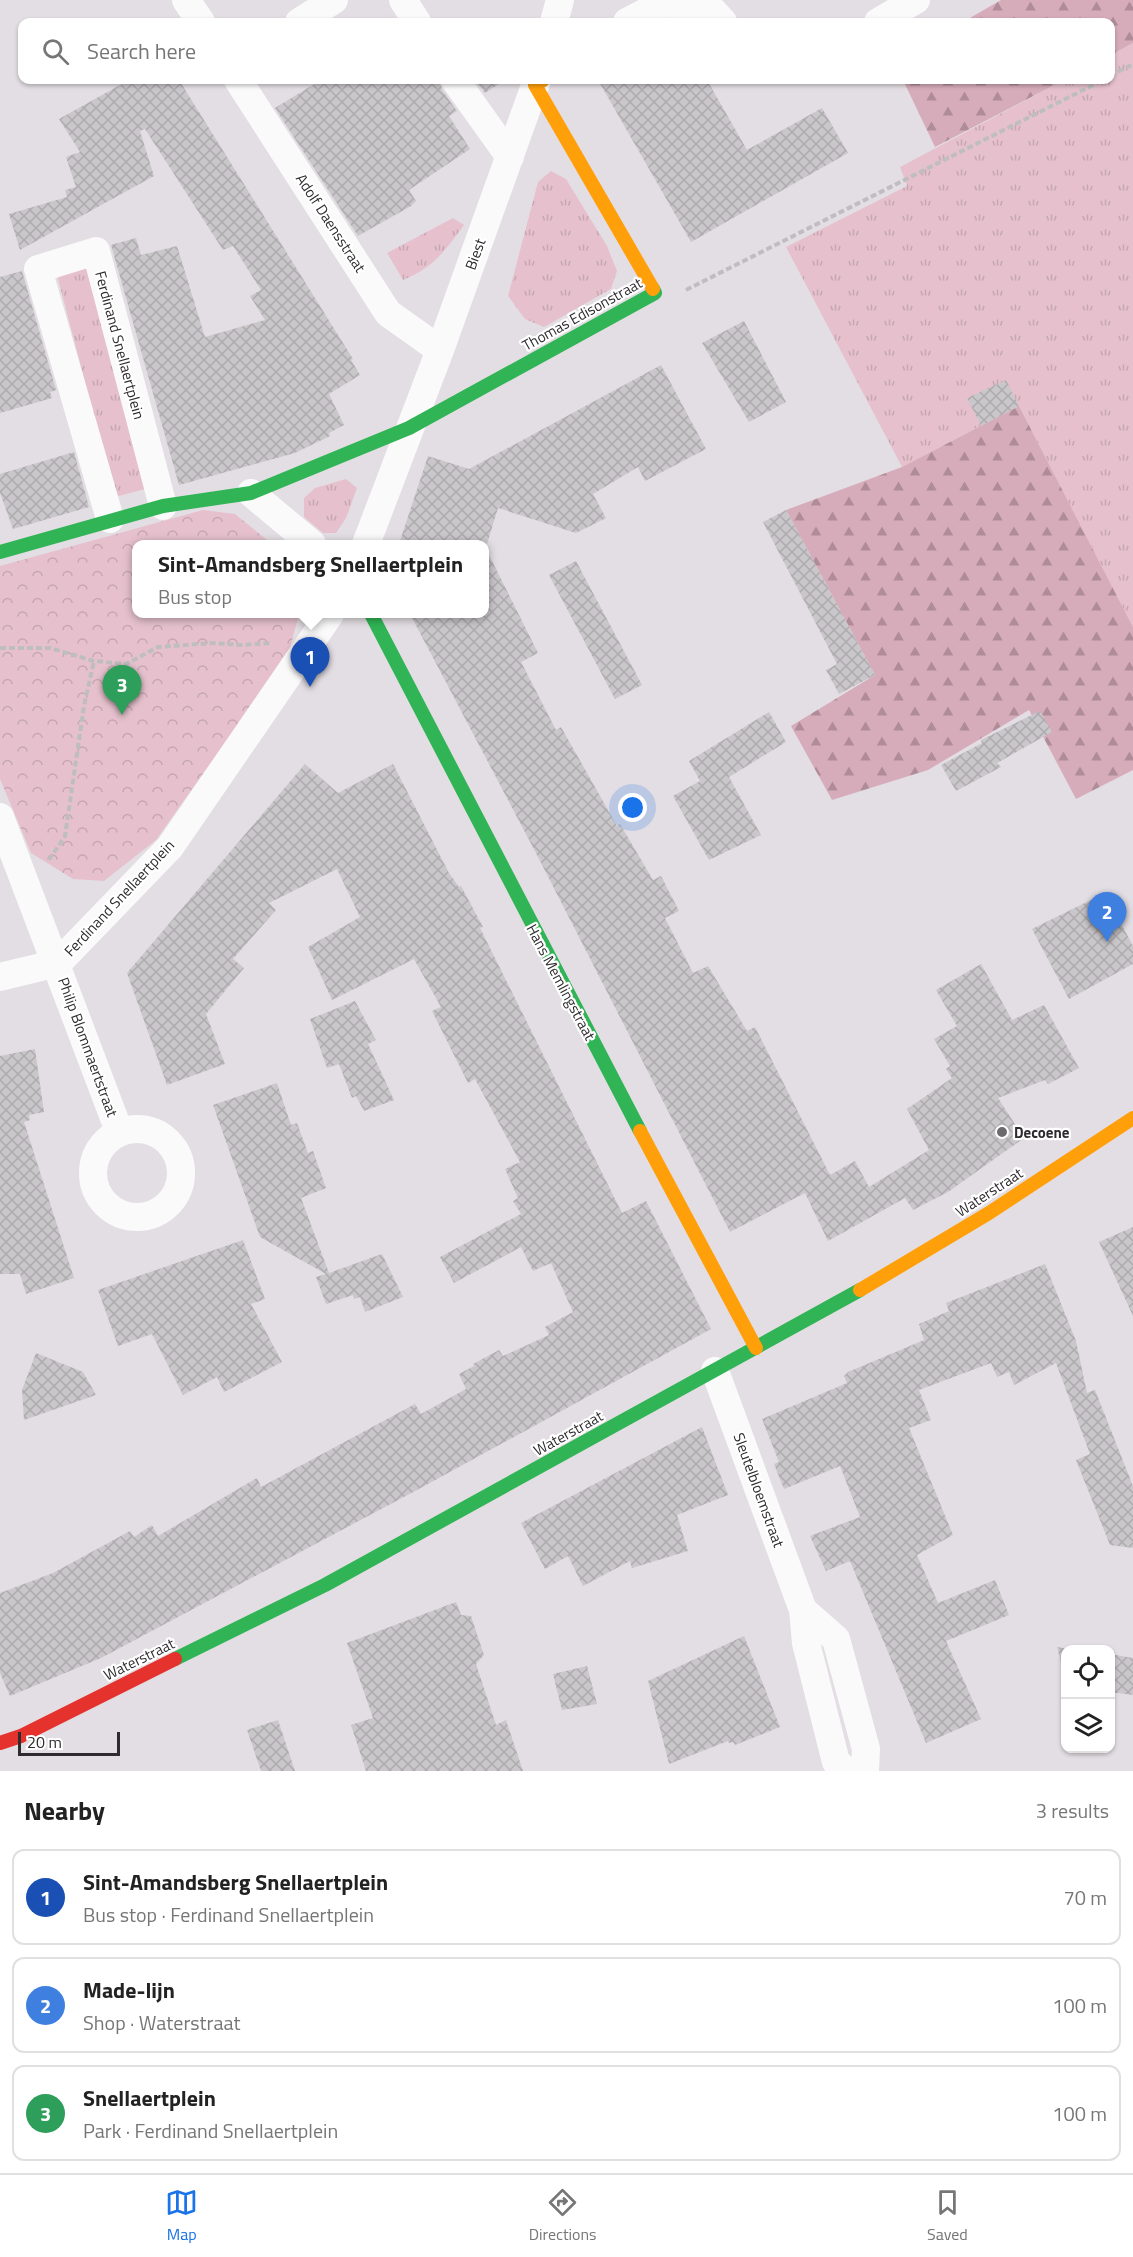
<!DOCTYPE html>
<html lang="en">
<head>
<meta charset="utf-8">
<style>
	:root { --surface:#fff; --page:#f2f2f2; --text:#222; --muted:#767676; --line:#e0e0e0; --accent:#1a73e8 }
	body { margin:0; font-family:"Titillium Web",sans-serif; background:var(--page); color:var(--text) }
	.controls { position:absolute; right:18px; bottom:18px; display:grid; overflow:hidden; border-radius:12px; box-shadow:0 2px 4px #0004 }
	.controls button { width:54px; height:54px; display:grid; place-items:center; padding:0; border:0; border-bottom:2px solid var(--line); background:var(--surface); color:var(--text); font:30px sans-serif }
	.scale { position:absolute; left:18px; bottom:15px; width:102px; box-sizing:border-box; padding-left:6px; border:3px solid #2e2b2e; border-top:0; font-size:16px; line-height:21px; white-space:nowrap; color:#2e2b2e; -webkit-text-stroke:4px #fff; paint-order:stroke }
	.you { position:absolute; left:633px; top:808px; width:21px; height:21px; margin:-15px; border:4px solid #fff; border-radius:50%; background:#1a73e8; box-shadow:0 0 0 9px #1a73e833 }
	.badge { display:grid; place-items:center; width:39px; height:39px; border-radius:50%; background:var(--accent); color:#fff; font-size:20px; font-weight:700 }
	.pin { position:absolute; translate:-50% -50px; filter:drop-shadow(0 2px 3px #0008) }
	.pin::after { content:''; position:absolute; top:32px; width:21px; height:18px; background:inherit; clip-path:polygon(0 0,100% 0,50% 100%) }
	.popup { position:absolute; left:132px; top:540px; width:357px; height:78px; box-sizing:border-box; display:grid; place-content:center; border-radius:12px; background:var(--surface); filter:drop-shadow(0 2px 4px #0005); font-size:20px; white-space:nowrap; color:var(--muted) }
	.popup b { font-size:22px; color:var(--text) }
	.popup::after { content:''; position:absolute; left:50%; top:100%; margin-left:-12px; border:12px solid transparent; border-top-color:var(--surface) }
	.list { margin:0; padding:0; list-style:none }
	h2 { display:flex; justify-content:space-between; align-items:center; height:78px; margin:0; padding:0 24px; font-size:26px }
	h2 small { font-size:20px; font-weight:400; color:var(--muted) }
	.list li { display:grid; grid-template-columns:39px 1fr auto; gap:18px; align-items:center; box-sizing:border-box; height:96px; margin:0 12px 12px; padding:0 12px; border:2px solid var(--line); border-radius:12px }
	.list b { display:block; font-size:22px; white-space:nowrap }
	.list p { margin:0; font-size:20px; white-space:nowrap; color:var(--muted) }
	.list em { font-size:20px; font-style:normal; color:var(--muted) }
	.icon { flex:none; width:33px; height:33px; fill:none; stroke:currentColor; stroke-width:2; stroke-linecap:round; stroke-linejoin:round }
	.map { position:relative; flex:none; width:1133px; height:1771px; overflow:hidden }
	.search { position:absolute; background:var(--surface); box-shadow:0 2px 4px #0004; left:18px; right:18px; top:18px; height:66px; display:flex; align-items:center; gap:15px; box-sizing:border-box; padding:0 21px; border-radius:12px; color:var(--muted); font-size:22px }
	.sheet { height:402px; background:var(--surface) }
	nav { display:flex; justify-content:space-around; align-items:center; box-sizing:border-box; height:84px; border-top:2px solid var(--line); background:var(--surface); font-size:16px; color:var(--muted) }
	nav a { display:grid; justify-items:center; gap:3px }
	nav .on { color:var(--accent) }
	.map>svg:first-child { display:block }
</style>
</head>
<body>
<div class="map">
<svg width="1133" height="1771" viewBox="0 0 1133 1771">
	<defs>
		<pattern id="grass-tufts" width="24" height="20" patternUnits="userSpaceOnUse" patternTransform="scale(1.5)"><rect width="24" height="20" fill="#e6c1cd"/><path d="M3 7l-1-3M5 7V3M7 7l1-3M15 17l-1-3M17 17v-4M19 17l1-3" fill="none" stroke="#c6a6b0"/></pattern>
		<pattern id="forest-firs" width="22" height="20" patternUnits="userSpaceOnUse" patternTransform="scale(1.5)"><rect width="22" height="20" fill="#d7acba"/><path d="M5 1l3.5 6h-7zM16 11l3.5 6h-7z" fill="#af8c98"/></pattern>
		<pattern id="park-crowns" width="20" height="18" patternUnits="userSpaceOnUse" patternTransform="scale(1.5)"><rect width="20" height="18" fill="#e6c1cd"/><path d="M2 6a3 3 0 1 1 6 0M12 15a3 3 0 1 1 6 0" fill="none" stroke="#c6a6b0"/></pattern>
		<pattern id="building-cross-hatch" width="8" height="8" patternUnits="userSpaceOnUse" patternTransform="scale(1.5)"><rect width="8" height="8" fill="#cac7cb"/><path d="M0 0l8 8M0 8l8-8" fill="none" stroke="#aeabaf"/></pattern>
	</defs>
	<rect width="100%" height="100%" fill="#e3dee3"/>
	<path fill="url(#grass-tufts)" d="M1133,43V627L1019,406L902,467L786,247L907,186L900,167L1064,80H1110L1111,55Z
		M551,171L566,179L607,246L617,271L611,289L544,327L525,319L508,296L538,182Z
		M453,218L464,225C445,251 433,268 403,280L387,253Z
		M86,267L145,489L115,497L57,275Z
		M346,479L357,488L346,518L336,533H323L304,517V498L315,488Z"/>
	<path fill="url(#forest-firs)" d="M1001,0H1133V43L1111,55L1110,22H963Z
		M903,80H1064L935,147Z
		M1019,406L1133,627V770L1076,799L1029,710L928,770L832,800L791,726L875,675L786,510L902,467Z"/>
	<path fill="url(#park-crowns)" d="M203,510L235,514L272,544H136V614H299L289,652L156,840L104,881L73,879L31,853L0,779V566Z"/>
	<path fill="url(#building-cross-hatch)" d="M129,80H179L353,359L351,360L360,375L329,394L344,425L329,433L330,436L295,453L179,485L111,245L136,238L141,255L177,246L205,337L265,320L250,296L261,290L233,246L223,250L145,129L140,131L154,176L20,250L9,214L67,197L65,190L76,187L66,157L80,152L59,119Z
		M321,80H439L442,90L457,111L449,116L470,149L409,190L416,201L411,206L358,236L275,108Z
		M475,80H505L485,93Z
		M598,80H707L747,150L822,108L848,153L691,242Z
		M22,271L56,390L50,392L52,398L0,413V277Z
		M744,321L786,402L749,422L702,343Z
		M661,365L706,449L645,481L638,467L593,494L606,518L576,533L498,508L487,544H399L428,456L469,469Z
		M1006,380L1019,406L981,426L967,398Z
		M74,452L89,507L13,529L0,493V474Z
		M786,510L875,675L839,694L826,670L837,664L763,522Z
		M484,545L538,653L521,662L556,730L561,727L617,826L620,824L653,880L661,876L679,911L665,918L693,973L708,966L747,1031L755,1027L830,1175L855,1161L869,1187L929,1150L907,1109L952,1078L946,1069L950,1066L934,1039L957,1026L936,990L981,964L1012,1020L1044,1005L1079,1068L1048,1084L1045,1080L998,1098L1024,1138L948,1192L913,1210L905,1198L828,1241L805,1193L730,1232L537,855L410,614H484Z
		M576,561L642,685L615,699L549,575Z
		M1040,711L1052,732L997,763L1001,767L956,791L941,765L982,743L981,740Z
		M769,712L786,742L729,777L761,835L709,860L673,796L700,781L689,761Z
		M305,764L338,793L393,764L449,873L459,887L461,886L483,927L480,928L622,1213L646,1201L711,1329L417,1490L101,1658L10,1696L0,1673V1593L53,1573L130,1531L134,1537L152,1525L158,1536L257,1478L261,1487L415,1404L421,1414L466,1389L459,1374L474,1366L473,1364L499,1350L503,1356L549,1335L545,1327L573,1312L551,1263L533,1271L521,1247L454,1283L440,1257L521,1214L513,1201L518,1198L505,1169L520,1162L475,1079L468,1083L432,1011L441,1007L414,959L332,1000L308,947L360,917L337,869L269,903L276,910L233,959L244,968L206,1014L225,1064L167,1085L127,973Z
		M1105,893L1133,946V964L1069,999L1032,929Z
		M355,1001L376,1040L368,1044L394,1100L364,1111L356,1096L352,1098L339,1064L327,1068L310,1019Z
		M35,1049L44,1112L29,1115L30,1120L24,1122L74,1278L26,1294L20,1274H0V1056Z
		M277,1083L291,1125L297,1123L308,1153L313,1151L326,1188L301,1198L329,1273L382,1254L403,1297L365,1312L360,1297L354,1299L353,1295L326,1304L316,1277L326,1274L260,1237L213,1105Z
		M1133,1227V1316L1099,1242Z
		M243,1240L265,1299L251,1304L282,1362L224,1392L217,1377L183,1395L152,1334L118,1346L98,1290Z
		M1045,1264L1076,1341L1087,1393L1095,1390L1133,1486V1548L1110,1545L1076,1460L1090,1454L1056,1363L1014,1385L1009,1372L997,1377L991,1363L919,1390L931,1420L909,1428L953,1535L917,1555L938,1603L995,1580L1009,1615L946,1641L981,1719L926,1743L850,1561L826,1571L810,1536L860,1517L840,1466L784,1489L774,1464L779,1462L762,1419L847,1383L844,1376L848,1372L924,1340L919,1324L949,1311L946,1303Z
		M36,1353L83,1372L96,1395L24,1420L22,1390Z
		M702,1427L728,1495L677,1515L688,1551L632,1568L630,1561L583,1586L568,1556L545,1569L521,1523Z
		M456,1602L461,1615L471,1616L484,1655L476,1664L496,1725L506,1720L523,1771H366L351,1725L373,1718L347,1643Z
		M744,1636L780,1727L735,1745L733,1742L729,1743L728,1741L669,1764L648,1681Z
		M1057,1647L1077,1650H1065V1677Z
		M1110,1654L1133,1658V1695L1110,1692Z
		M587,1666L597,1704L562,1710L553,1674Z
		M278,1720L295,1771H261L247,1730Z"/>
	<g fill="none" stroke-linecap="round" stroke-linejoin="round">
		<path stroke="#bfbebf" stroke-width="4" stroke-dasharray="6 3" stroke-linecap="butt" d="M1110,76L1133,64
			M686,290L1103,80
			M0,648H50L94,661L126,664L158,647L213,643L241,645L272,643
			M49,860L65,836L84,706L94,661"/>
		<path stroke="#fbfafb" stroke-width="28" d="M186,0L201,22
			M403,0L417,22
			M299,22L334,0
			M554,22L560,0
			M627,22L663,3L713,11L723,22
			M878,22L916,0
			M238,80L388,313L440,350
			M455,80L510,157
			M251,493L312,544
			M110,519L38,269L96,251L163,506
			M366,544L440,350L537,80
			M0,817L119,1131
			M58,963L170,847L330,614
			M0,977L58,963
			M93 1173a44 44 0 1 1 88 0a44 44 0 1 1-88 0Z
			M715,1371L803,1610L806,1643L836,1762L847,1771
			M803,1610L836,1639L866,1749L865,1771"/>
		<path stroke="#30b455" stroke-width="14" d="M0,552L163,506L251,493L409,428L655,293L653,289
			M371,614L640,1131
			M175,1659L325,1585L860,1290"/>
		<path stroke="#ff9f0a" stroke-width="14" d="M543,80L535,85L653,289
			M640,1131L756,1348
			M860,1290L989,1213L1133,1118"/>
		<path stroke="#e5322d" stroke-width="14" d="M0,1743L21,1736L175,1659"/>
	</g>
	<circle fill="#6d6a6d" stroke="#fff" stroke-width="2" cx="1002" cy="1132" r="6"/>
	<g text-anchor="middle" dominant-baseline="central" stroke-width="4.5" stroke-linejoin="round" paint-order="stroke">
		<g font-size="15" fill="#2e2b2e" stroke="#fff">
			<text transform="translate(331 223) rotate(57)">Adolf Daensstraat</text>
			<text transform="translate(475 254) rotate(-70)">Biest</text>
			<text transform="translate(582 314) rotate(-29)">Thomas Edisonstraat</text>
			<text transform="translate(120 345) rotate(75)">Ferdinand Snellaertplein</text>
			<text transform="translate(119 898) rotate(-47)">Ferdinand Snellaertplein</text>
			<text transform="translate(561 982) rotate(62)">Hans Memlingstraat</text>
			<text transform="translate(88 1047) rotate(70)">Philip Blommaertstraat</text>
			<text transform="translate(989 1192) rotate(-33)">Waterstraat</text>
			<text transform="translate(568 1433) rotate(-29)">Waterstraat</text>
			<text transform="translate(759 1490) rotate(70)">Sleutelbloemstraat</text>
			<text transform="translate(139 1659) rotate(-26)">Waterstraat</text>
		</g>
		<g font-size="15" font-weight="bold" fill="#2e2b2e" stroke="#fff" text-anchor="start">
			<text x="1014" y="1132">Decoene</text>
		</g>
	</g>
</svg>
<div class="controls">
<button><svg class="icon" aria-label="locate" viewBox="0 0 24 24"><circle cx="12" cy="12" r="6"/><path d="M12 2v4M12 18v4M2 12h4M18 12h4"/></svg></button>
<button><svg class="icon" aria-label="layers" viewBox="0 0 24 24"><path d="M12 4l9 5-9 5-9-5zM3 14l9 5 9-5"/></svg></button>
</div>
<div class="scale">20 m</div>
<div class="you"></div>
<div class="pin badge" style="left:310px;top:687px;background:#1a4fb4">1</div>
<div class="popup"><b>Sint-Amandsberg Snellaertplein</b>Bus stop</div>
<div class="pin badge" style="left:1107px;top:942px;background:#3f7fe0">2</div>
<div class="pin badge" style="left:122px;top:715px;background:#2e9e5b">3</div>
<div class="search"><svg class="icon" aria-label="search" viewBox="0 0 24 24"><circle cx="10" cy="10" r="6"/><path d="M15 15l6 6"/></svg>Search here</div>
</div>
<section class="sheet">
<h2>Nearby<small>3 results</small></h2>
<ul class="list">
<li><span class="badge" style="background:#1a4fb4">1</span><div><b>Sint-Amandsberg Snellaertplein</b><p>Bus stop · Ferdinand Snellaertplein</p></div><em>70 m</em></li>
<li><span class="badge" style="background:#3f7fe0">2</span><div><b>Made-lijn</b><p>Shop · Waterstraat</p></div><em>100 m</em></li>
<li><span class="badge" style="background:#2e9e5b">3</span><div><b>Snellaertplein</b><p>Park · Ferdinand Snellaertplein</p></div><em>100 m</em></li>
</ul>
</section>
<nav>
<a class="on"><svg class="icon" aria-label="map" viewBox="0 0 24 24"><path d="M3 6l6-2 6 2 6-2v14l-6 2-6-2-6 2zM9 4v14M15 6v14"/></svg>Map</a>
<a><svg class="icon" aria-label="directions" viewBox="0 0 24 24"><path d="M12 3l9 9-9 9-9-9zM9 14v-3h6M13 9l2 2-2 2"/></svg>Directions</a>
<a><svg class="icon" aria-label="saved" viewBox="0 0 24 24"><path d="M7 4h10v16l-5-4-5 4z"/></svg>Saved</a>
</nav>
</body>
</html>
